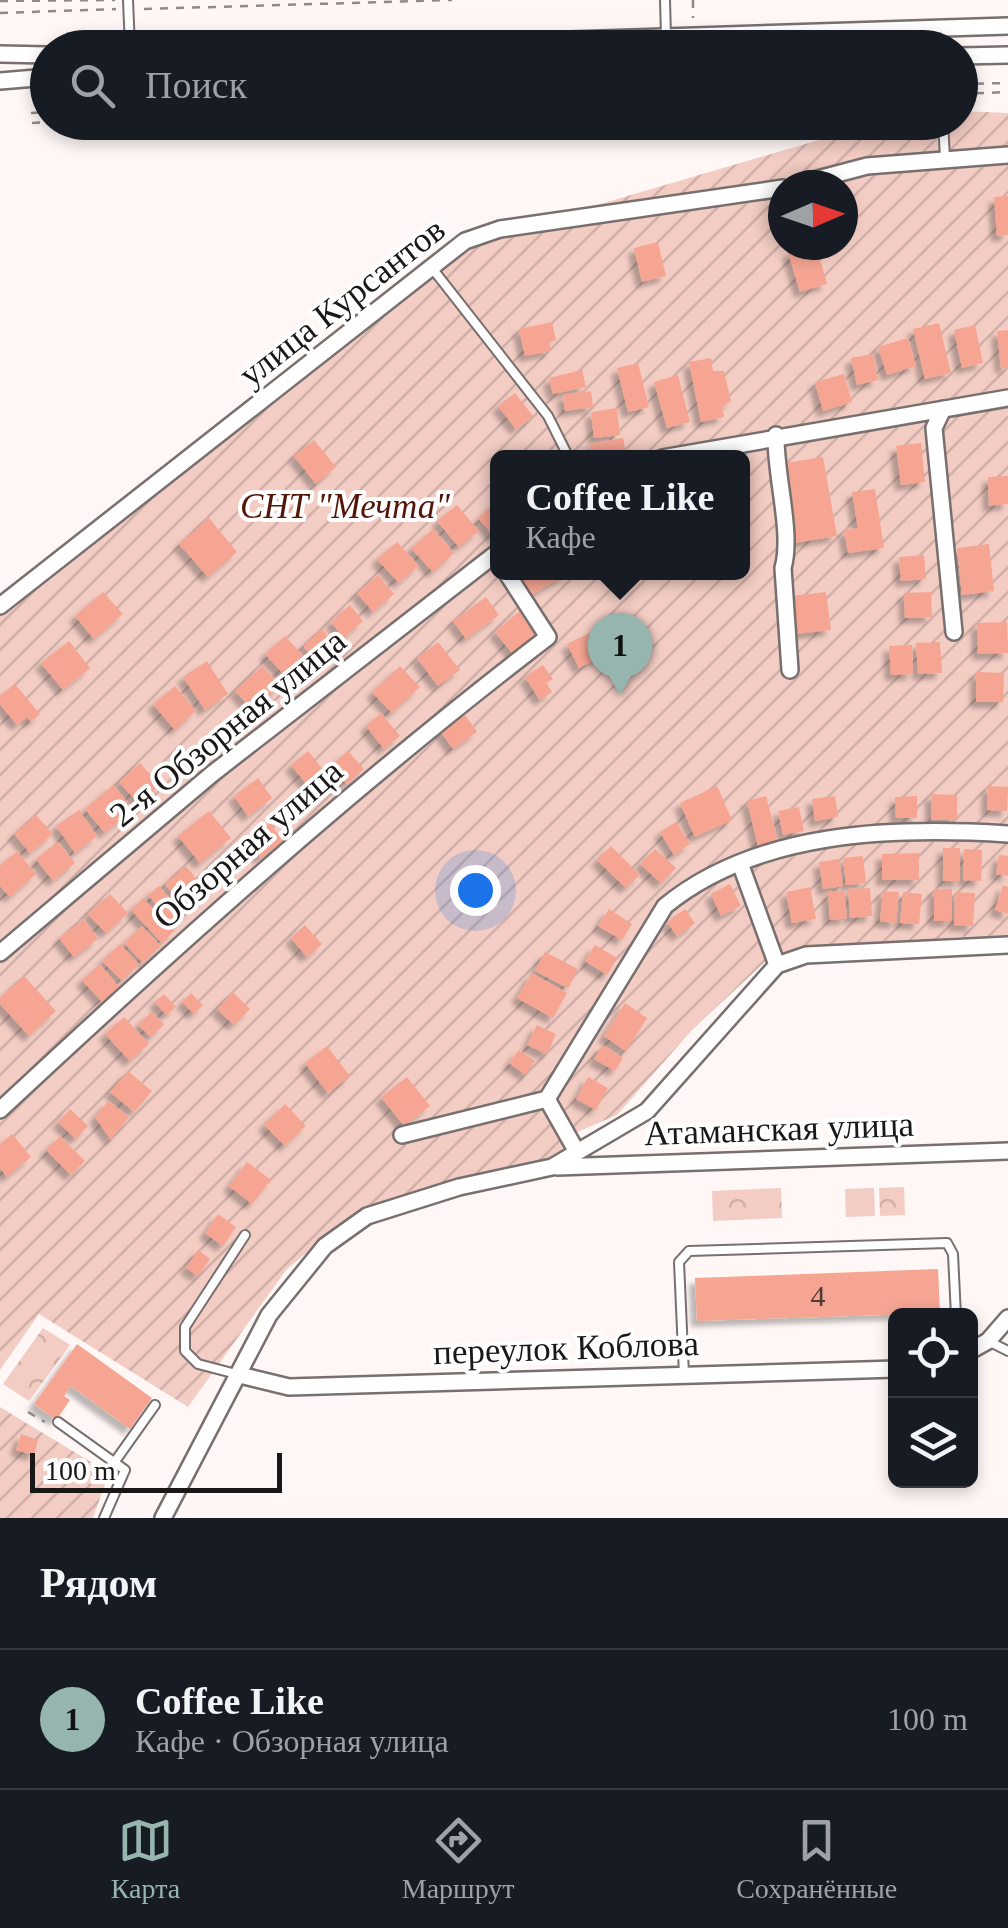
<!DOCTYPE html>
<html lang="ru">
<head>
<meta charset="utf-8">
<style>
	:root { --surface:#171b24; --page:#20242c; --text:#f1f3f6; --muted:#9ea1a6; --line:#363941; --accent:#97b5af }
	body { margin:0; font-family:"Times New Roman",serif; background:var(--page); color:var(--text) }
	.controls { position:absolute; right:30px; bottom:30px; display:grid; overflow:hidden; border-radius:15px; box-shadow:0 5px 15px #0003 }
	.controls button { width:90px; height:90px; display:grid; place-items:center; padding:0; border:0; border-bottom:2px solid var(--line); background:var(--surface); color:var(--text); font:50px sans-serif }
	.compass { position:absolute; left:768px; top:170px; width:90px; height:90px; border-radius:50%; background:var(--surface); box-shadow:0 5px 15px #0003; rotate:88deg }
	.scale { position:absolute; left:30px; bottom:25px; width:252px; box-sizing:border-box; padding-left:10px; border:5px solid #1a1717; border-top:0; font-size:28px; line-height:35px; white-space:nowrap; color:#1a1717; -webkit-text-stroke:8px #fff; paint-order:stroke }
	.you { position:absolute; left:475px; top:890px; width:35px; height:35px; margin:-25px; border:8px solid #fff; border-radius:50%; background:#1a73e8; box-shadow:0 0 0 15px #1a73e833 }
	.badge { display:grid; place-items:center; width:65px; height:65px; border-radius:50%; background:var(--accent); color:#111; font-size:32px; font-weight:700 }
	.pin { position:absolute; translate:-50% -82px; filter:drop-shadow(0 2px 5px #0008) }
	.pin::after { content:''; position:absolute; top:52px; width:35px; height:30px; background:inherit; clip-path:polygon(0 0,100% 0,50% 100%) }
	.popup { position:absolute; left:490px; top:450px; width:260px; height:130px; box-sizing:border-box; display:grid; place-content:center; border-radius:15px; background:var(--surface); filter:drop-shadow(0 2px 8px #0005); font-size:32px; white-space:nowrap; color:var(--muted) }
	.popup b { font-size:38px; color:var(--text) }
	.popup::after { content:''; position:absolute; left:50%; top:100%; margin-left:-20px; border:20px solid transparent; border-top-color:var(--surface) }
	.list { margin:0; padding:0; list-style:none }
	h2 { display:flex; justify-content:space-between; align-items:center; height:130px; margin:0; padding:0 40px; font-size:42px }
	h2 small { font-size:32px; font-weight:400; color:var(--muted) }
	.list li { display:grid; grid-template-columns:65px 1fr auto; gap:30px; align-items:center; box-sizing:border-box; height:140px; padding:0 40px; border-top:2px solid var(--line) }
	.list b { display:block; font-size:38px; white-space:nowrap }
	.list p { margin:0; font-size:32px; white-space:nowrap; color:var(--muted) }
	.list em { font-size:32px; font-style:normal; color:var(--muted) }
	.icon { flex:none; width:55px; height:55px; fill:none; stroke:currentColor; stroke-width:2; stroke-linecap:round; stroke-linejoin:round }
	.map { position:relative; flex:none; width:1008px; height:1518px; overflow:hidden }
	.search { position:absolute; background:var(--surface); box-shadow:0 5px 15px #0003; left:30px; right:30px; top:30px; height:110px; display:flex; align-items:center; gap:25px; box-sizing:border-box; padding:0 35px; border-radius:55px; color:var(--muted); font-size:38px }
	.sheet { height:270px; background:var(--surface) }
	nav { display:flex; justify-content:space-around; align-items:center; box-sizing:border-box; height:140px; border-top:2px solid var(--line); background:var(--surface); font-size:28px; color:var(--muted) }
	nav a { display:grid; justify-items:center; gap:5px }
	nav .on { color:var(--accent) }
	.map>svg:first-child { display:block }
</style>
</head>
<body>
<div class="map">
<svg width="1008" height="1518" viewBox="0 0 1008 1518">
	<defs>
		<pattern id="park-crowns" width="20" height="18" patternUnits="userSpaceOnUse" patternTransform="scale(2.5)"><rect width="20" height="18" fill="#f3cdc4"/><path d="M2 6a3 3 0 1 1 6 0M12 15a3 3 0 1 1 6 0" fill="none" stroke="#d0afa8"/></pattern>
		<pattern id="garden-furrows" width="10" height="10" patternUnits="userSpaceOnUse" patternTransform="scale(2.5)"><rect width="10" height="10" fill="#f3cdc4"/><path d="M-1 1l2-2M0 10L10 0M9 11l2-2" fill="none" stroke="#d0afa8"/></pattern>
		<filter id="shadow"><feDropShadow dx="-6" dy="6" stdDeviation="2.5" flood-color="#0004"/></filter>
	</defs>
	<rect width="100%" height="100%" fill="#fff7f5"/>
	<path fill="url(#park-crowns)" d="M904,1187L905,1215L880,1216L879,1188Z
		M781,1188L782,1218L713,1221L712,1191Z
		M874,1188L875,1216L846,1217L845,1189Z
		M43,1328L70,1345L29,1401L3,1384Z"/>
	<path fill="url(#garden-furrows)" fill-rule="evenodd" d="M961,111L1008,113V936L956,937L769,958L691,1031L617,1115L568,1136L564,1158L353,1214L286,1270L188,1407L39,1314L0,1370V598L433,253L877,123L960,122ZM783,185H843V245H783ZM498,458H742V572H498Z
		M0,1407L109,1473L93,1518H0Z"/>
	<path fill="#f6a592" filter="url(#shadow)" d="M1008,196V235L997,236L994,197Z
		M658,242L666,276L642,282L634,248Z
		M816,245L827,284L800,292L788,252Z
		M552,322L556,340L549,342L551,351L525,356L519,329Z
		M939,323L951,373L925,379L913,329Z
		M975,325L983,363L962,368L954,330Z
		M1008,330V367L1001,368L997,331Z
		M908,338L916,366L887,375L878,347Z
		M873,354L878,380L857,385L851,358Z
		M711,358L713,371H724L731,401L722,407L724,417L701,422L689,362Z
		M638,363L649,407L628,412L617,368Z
		M582,370L586,387L553,394L549,378Z
		M844,374L852,402L823,411L815,382Z
		M678,375L690,422L667,428L654,382Z
		M591,391L593,407L565,411L563,395Z
		M515,393L533,416L516,429L498,406Z
		M617,408L620,435L594,438L591,412Z
		M623,438L627,458H592L590,444Z
		M314,440L336,467L316,484L294,456Z
		M921,443L925,482L901,485L896,446Z
		M823,457L837,536L793,543L779,464Z
		M1008,476V504L989,506L988,477Z
		M875,489L884,548L848,553L844,530L858,528L852,492Z
		M496,502L498,536L495,537L478,518Z
		M457,505L479,531L459,547L437,521Z
		M209,518L237,552L208,577L179,544Z
		M433,529L454,553L433,572L411,548Z
		M397,542L419,566L399,583L377,559Z
		M989,544L994,591L962,595L957,548Z
		M924,555L926,579L901,581L899,557Z
		M516,572H570L530,596Z
		M378,575L394,594L373,612L357,593Z
		M103,592L123,614L94,639L75,616Z
		M826,592L831,630L795,634L791,596Z
		M931,592L932,617L905,618L904,593Z
		M486,597L499,615L466,639L453,621Z
		M350,605L363,621L344,638L331,622Z
		M521,610L543,637L517,659L495,632Z
		M1007,622L1008,653L978,654L977,623Z
		M322,629L335,644L316,661L303,646Z
		M596,630L608,654L579,668L567,644Z
		M285,636L307,660L287,678L265,654Z
		M69,641L90,668L63,690L41,663Z
		M438,642L460,670L438,686L417,658Z
		M940,642L942,673L918,674L916,643Z
		M912,645L913,674L891,675L889,646Z
		M207,661L228,694L205,710L183,677Z
		M543,665L553,679L546,683L552,692L540,700L525,677Z
		M262,666L280,685L254,711L235,691Z
		M400,666L420,687L392,713L372,692Z
		M976,672L1004,673L1003,702H976Z
		M15,684L40,714L31,722L27,717L17,725L0,704V696Z
		M175,686L196,711L175,730L153,704Z
		M381,713L400,736L384,749L366,726Z
		M465,715L477,732L453,749L441,732Z
		M308,751L329,777L312,791L291,765Z
		M348,751L364,769L347,784L331,766Z
		M140,763L160,785L139,804L119,782Z
		M258,778L272,798L248,816L234,796Z
		M113,785L133,809L105,833L85,809Z
		M717,786L732,820L695,837L680,803Z
		M988,786L1008,787L1007,811L987,810Z
		M931,794L957,795V820H931Z
		M766,796L778,841L758,846L747,801Z
		M835,796L838,817L815,821L812,799Z
		M917,796V818H896L895,797Z
		M799,807L804,831L783,835L778,811Z
		M79,810L97,836L75,853L56,826Z
		M209,811L231,838L200,863L178,836Z
		M36,815L53,834L30,853L14,834Z
		M270,822L283,842L260,858L246,839Z
		M676,822L690,844L674,855L660,832Z
		M58,842L75,863L53,881L36,859Z
		M611,846L640,875L626,888L597,860Z
		M943,848H960V881H943Z
		M655,849L676,868L661,883L640,864Z
		M964,849L982,850L981,881L963,880Z
		M17,851L36,874L10,897L0,886V866Z
		M919,853V880H882V854Z
		M999,855L1008,856V876L996,874Z
		M863,856L866,883L846,885L843,858Z
		M839,859L843,886L823,889L819,862Z
		M186,866L206,891L185,909L165,884Z
		M730,884L741,906L721,916L711,894Z
		M1003,885L1008,887V914L995,910Z
		M159,886L185,916L174,926L148,895Z
		M810,887L816,919L792,923L786,892Z
		M870,888L872,916L850,918L848,889Z
		M934,889H952L951,921H934Z
		M844,891L847,918L830,920L828,892Z
		M883,891L899,892L896,923L880,921Z
		M903,892L922,894L919,924L900,923Z
		M955,892L975,893L973,926L954,925Z
		M110,894L128,913L106,933L88,914Z
		M143,898L174,931L162,943L131,910Z
		M609,909L632,924L622,940L598,926Z
		M685,909L695,923L677,936L667,922Z
		M84,919L98,939L74,957L59,938Z
		M305,925L322,944L307,957L291,938Z
		M142,926L161,946L143,963L124,943Z
		M120,944L139,964L122,981L102,961Z
		M595,945L617,958L607,975L585,961Z
		M545,952L578,969L568,988L535,971Z
		M100,964L119,987L102,1002L82,980Z
		M532,973L567,993L553,1018L517,998Z
		M24,976L56,1011L29,1036L0,1004V998Z
		M233,992L250,1009L234,1025L217,1009Z
		M191,993L203,1005L194,1014L182,1002Z
		M164,994L176,1007L166,1015L155,1002Z
		M625,1003L647,1018L626,1051L604,1036Z
		M151,1012L164,1024L151,1037L138,1025Z
		M124,1017L149,1044L130,1061L105,1034Z
		M537,1025L556,1034L547,1054L527,1045Z
		M602,1045L623,1058L615,1071L594,1059Z
		M327,1046L350,1076L328,1093L305,1063Z
		M519,1050L535,1061L526,1075L509,1063Z
		M128,1071L152,1091L134,1112L110,1092Z
		M407,1077L430,1106L404,1126L381,1097Z
		M588,1077L608,1088L596,1110L576,1099Z
		M108,1101L129,1117L111,1140L95,1117Z
		M285,1104L306,1126L285,1146L264,1125Z
		M70,1109L88,1126L76,1139L58,1122Z
		M12,1134L31,1157L7,1177L0,1168V1144Z
		M60,1136L85,1161L71,1175L46,1150Z
		M247,1162L271,1180L252,1204L229,1186Z
		M218,1214L236,1227L223,1246L205,1233Z
		M198,1250L210,1259L198,1276L186,1268Z
		M938,1269L940,1313L697,1321L695,1278Z
		M77,1344L152,1398L130,1429L71,1386L64,1396L70,1400L56,1420L34,1404Z
		M21,1434L38,1440L34,1455L16,1450Z"/>
	<g fill="none" stroke-linecap="round" stroke-linejoin="round">
		<g stroke="#77706e" stroke-width="12">
			<path id="lane" d="M128,0L130,48
				M665,0L666,37
				M943,122L945,158
				M432,268L548,416L569,458
				M990,1342L1008,1351
				M240,1375L198,1364L185,1351V1327L245,1235
				M684,1375L679,1262L689,1251L947,1243L953,1254L956,1316
				M58,1422L125,1470L104,1518
				M116,1460L155,1405"/>
		</g>
		<g stroke="#77706e" stroke-width="20">
			<path id="street" d="M317,48L1008,26
				M0,54L48,55
				M960,56L1008,55
				M0,81L48,77
				M795,185L867,166L1008,155
				M943,409L934,428L954,632
				M776,435C775,475 793,533 783,568L790,670
				M662,458L1008,398
				M0,606L465,241L500,229L783,188
				M740,863L777,965
				M0,953L212,774L498,552
				M547,1099L577,1152
				M0,1110C177,945 356,784 548,637L506,572
				M402,1135L547,1099L665,906C758,830 894,827 1008,834
				M557,1167L1008,1151
				M970,1351L988,1341L1008,1318
				M240,1375L289,1387L896,1369
				M163,1518L269,1315L325,1246L367,1216L459,1187L552,1167L647,1111L777,965L806,955L1008,945"/>
		</g>
		<path stroke="#8f8a89" stroke-width="2.5" stroke-dasharray="8 8" stroke-linecap="butt" d="M693,0V18
			M0,1L115,0
			M144,9L452,0
			M0,13L116,9
			M960,84L1008,83
			M960,94L1008,92
			M31,113L48,112
			M32,123L48,122
			M28,1412L45,1422"/>
		<use href="#lane" stroke="#fff" stroke-width="8"/>
		<use href="#street" stroke="#fff" stroke-width="15"/>
	</g>
	<g text-anchor="middle" dominant-baseline="central" stroke-width="8" stroke-linejoin="round" paint-order="stroke">
		<g font-size="30" fill="#513a36">
			<text x="818" y="1295">4</text>
		</g>
		<g font-size="35" fill="#1a1717" stroke="#fff">
			<text transform="translate(342 302) rotate(-38)">улица Курсантов</text>
			<text transform="translate(228 728) rotate(-39)">2-я Обзорная улица</text>
			<text transform="translate(248 844) rotate(-41)">Обзорная улица</text>
			<text transform="translate(779 1129) rotate(-2)">Атаманская улица</text>
			<text transform="translate(566 1348) rotate(-2)">переулок Коблова</text>
		</g>
		<g font-size="35" font-style="italic" fill="#521507" stroke="#fff">
			<text x="345" y="506">СНТ "Мечта"</text>
		</g>
	</g>
</svg>
<div class="controls">
<button><svg class="icon" aria-label="locate" viewBox="0 0 24 24"><circle cx="12" cy="12" r="6"/><path d="M12 2v4M12 18v4M2 12h4M18 12h4"/></svg></button>
<button><svg class="icon" aria-label="layers" viewBox="0 0 24 24"><path d="M12 4l9 5-9 5-9-5zM3 14l9 5 9-5"/></svg></button>
</div>
<svg class="compass" viewBox="-18 -18 36 36"><path d="M0-13l5 13h-10z" fill="#e53935"/><path d="M0 13l5-13h-10z" fill="#9ea1a6"/></svg>
<div class="scale">100 m</div>
<div class="you"></div>
<div class="pin badge" style="left:620px;top:695px">1</div>
<div class="popup"><b>Coffee Like</b>Кафе</div>
<div class="search"><svg class="icon" aria-label="search" viewBox="0 0 24 24"><circle cx="10" cy="10" r="6"/><path d="M15 15l6 6"/></svg>Поиск</div>
</div>
<section class="sheet">
<h2>Рядом<small></small></h2>
<ul class="list">
<li><span class="badge">1</span><div><b>Coffee Like</b><p>Кафе · Обзорная улица</p></div><em>100 m</em></li>
</ul>
</section>
<nav>
<a class="on"><svg class="icon" aria-label="map" viewBox="0 0 24 24"><path d="M3 6l6-2 6 2 6-2v14l-6 2-6-2-6 2zM9 4v14M15 6v14"/></svg>Карта</a>
<a><svg class="icon" aria-label="directions" viewBox="0 0 24 24"><path d="M12 3l9 9-9 9-9-9zM9 14v-3h6M13 9l2 2-2 2"/></svg>Маршрут</a>
<a><svg class="icon" aria-label="saved" viewBox="0 0 24 24"><path d="M7 4h10v16l-5-4-5 4z"/></svg>Сохранённые</a>
</nav>
</body>
</html>
